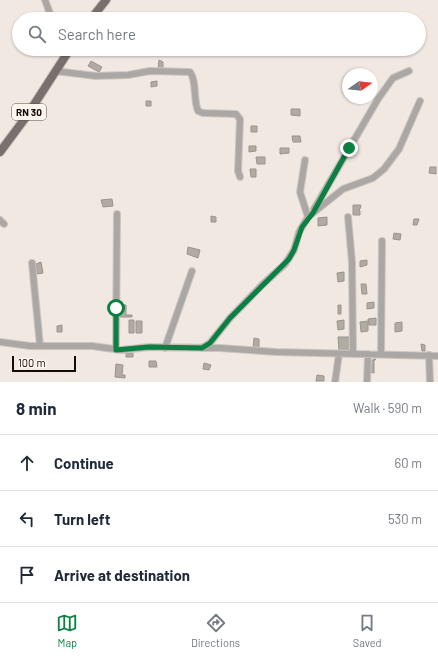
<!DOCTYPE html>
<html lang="en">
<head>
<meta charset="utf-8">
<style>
	:root { --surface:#fff; --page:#f6f6f7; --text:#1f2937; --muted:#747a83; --line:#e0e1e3; --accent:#0b8043 }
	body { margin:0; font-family:Barlow,sans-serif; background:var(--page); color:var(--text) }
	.compass { position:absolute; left:342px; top:68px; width:36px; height:36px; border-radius:50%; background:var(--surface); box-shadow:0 1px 3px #0004; rotate:76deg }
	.scale { position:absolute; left:12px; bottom:10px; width:64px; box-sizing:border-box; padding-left:4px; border:2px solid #100d0b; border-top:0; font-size:11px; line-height:14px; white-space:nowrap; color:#100d0b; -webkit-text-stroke:3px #fef5ef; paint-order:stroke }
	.stop { position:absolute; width:12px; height:12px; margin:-9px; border:3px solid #0b8043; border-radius:50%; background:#fff }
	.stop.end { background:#0b8043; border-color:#fff; box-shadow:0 1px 4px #0008 }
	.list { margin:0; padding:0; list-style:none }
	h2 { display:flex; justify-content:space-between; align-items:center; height:52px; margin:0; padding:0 16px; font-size:17px }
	h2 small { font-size:13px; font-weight:400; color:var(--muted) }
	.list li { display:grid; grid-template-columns:26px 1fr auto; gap:12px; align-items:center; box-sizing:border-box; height:56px; padding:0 16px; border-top:1px solid var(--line) }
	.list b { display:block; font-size:15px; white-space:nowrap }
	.list em { font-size:13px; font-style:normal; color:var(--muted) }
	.icon { flex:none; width:22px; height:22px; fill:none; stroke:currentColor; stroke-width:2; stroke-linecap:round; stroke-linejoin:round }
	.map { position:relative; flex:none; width:438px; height:382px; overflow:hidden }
	.search { position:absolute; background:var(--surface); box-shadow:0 1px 3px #0004; left:12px; right:12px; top:12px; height:44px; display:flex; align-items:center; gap:10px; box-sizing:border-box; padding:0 14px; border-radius:22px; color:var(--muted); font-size:15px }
	.sheet { height:220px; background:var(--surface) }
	nav { display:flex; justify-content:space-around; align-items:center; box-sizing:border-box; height:56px; border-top:1px solid var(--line); background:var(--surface); font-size:11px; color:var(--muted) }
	nav a { display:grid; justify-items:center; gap:2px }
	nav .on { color:var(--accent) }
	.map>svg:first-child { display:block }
</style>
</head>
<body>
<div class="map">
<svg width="438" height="382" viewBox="0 0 438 382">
	<rect width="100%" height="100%" fill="#f1e8e2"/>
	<path fill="#b1aba3" stroke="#9a948d" d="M159,60L163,62V70L158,69Z
		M91,61L102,67L99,72L88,66Z
		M157,81V86L151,87V82Z
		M146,101H151V106H146Z
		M291,109H300V116L291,115Z
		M251,126H257V132H251Z
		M292,136H300L301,142H293Z
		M249,146H256V151L249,152Z
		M280,148H289V153L280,154Z
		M256,157H265V164H257Z
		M430,167H436V174L429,173Z
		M250,169H256V177H251Z
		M112,199L113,206L103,207L101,200Z
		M353,205H361L360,209L358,210L360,211V215H353Z
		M211,216L216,217V222H211Z
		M327,217V225L318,226V218Z
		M414,219H419L417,225H413Z
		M394,233L401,234L400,240L393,239Z
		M188,247L200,250L198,258L187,254Z
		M367,260V265L360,267V261Z
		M41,262L43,273L37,274L36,264Z
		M344,272V281L338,282L337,273Z
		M361,284H366L367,294H362Z
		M374,302V308L367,309V303Z
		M122,305H126V315H132V317H119V314H122Z
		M338,305H341V314H338Z
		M376,318V325H369L368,319Z
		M129,320H134V333H129Z
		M344,320V329L338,330L337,321Z
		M136,321H142V333H136Z
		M368,321V331L361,332L360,322Z
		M402,322V331L395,332V323Z
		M62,325V332H57V326Z
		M338,337H350V351H339Z
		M254,338L259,339V348H253Z
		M421,344L425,345V351H422Z
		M126,353H133V357H126Z
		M374,359H376L374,361V373L370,372V362Z
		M149,361H156L157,367H149Z
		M204,363L211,365L209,370L203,369Z
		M116,364L123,365L122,375H125V378L115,377Z
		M317,375L324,376V381H316Z"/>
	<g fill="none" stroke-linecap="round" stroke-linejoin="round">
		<g stroke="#cdc5c0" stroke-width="8">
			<path id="minor" d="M45,0L52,19
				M55,71L96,76L128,75L150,71L190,72C197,81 193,99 198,111L203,113L236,114L240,119L238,171L240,177
				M305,160L300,192L308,217
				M314,209L378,99L393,78L409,71
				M348,217L352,262L353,354
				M0,220L4,224
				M32,263L40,346
				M0,342L30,346H92L121,350L149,347L220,348L276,352L438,356
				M165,348L192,271
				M202,348L210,343L230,318L262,285L285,264L294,250L299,232L308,217L343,189L373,178L384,169L399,149L420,101
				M116,349L117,214
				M381,354L382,241
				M429,355L430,382
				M335,382L339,354
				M367,382L368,354"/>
		</g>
		<g stroke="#cdc5c0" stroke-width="10">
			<path id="major" d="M91,19L106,0
				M0,152L26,117L70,49"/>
		</g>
		<use href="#minor" stroke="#aba7a5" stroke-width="6"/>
		<use href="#major" stroke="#77706c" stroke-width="8"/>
	</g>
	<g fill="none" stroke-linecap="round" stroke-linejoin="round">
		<path stroke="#0b8043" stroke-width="5" d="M116,308V350L149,347L202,348L210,343L230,318L289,259L294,250L302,227L313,213L349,148"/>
	</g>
	<g text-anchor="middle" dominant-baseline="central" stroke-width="3" stroke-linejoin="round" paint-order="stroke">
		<rect fill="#fef5ef" stroke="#57534f" stroke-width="1" x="12" y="104" width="34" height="16" rx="3"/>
		<g font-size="10" font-weight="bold" fill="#100d0b">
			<text x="29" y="112">RN 30</text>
		</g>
	</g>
</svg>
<svg class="compass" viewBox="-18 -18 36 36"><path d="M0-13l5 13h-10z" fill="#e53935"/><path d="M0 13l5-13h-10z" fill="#747a83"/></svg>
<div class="scale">100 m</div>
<div class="stop" style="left:116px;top:308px"></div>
<div class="stop end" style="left:349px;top:148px"></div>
<div class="search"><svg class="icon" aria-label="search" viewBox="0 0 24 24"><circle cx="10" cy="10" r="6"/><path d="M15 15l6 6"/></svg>Search here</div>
</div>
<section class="sheet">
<h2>8 min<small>Walk · 590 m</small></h2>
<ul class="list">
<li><svg class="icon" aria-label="ahead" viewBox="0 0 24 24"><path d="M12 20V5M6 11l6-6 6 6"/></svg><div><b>Continue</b></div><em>60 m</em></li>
<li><svg class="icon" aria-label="left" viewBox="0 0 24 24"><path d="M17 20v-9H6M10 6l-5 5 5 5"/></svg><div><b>Turn left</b></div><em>530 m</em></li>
<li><svg class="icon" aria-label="arrive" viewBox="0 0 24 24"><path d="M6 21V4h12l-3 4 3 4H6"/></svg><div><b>Arrive at destination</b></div></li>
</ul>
</section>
<nav>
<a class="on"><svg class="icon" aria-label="map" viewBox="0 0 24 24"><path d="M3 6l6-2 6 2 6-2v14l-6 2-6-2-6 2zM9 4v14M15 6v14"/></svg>Map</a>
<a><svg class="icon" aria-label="directions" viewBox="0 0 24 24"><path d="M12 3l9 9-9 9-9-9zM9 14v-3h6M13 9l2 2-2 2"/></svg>Directions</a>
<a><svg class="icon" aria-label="saved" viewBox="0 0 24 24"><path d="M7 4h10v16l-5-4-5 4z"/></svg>Saved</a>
</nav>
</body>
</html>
